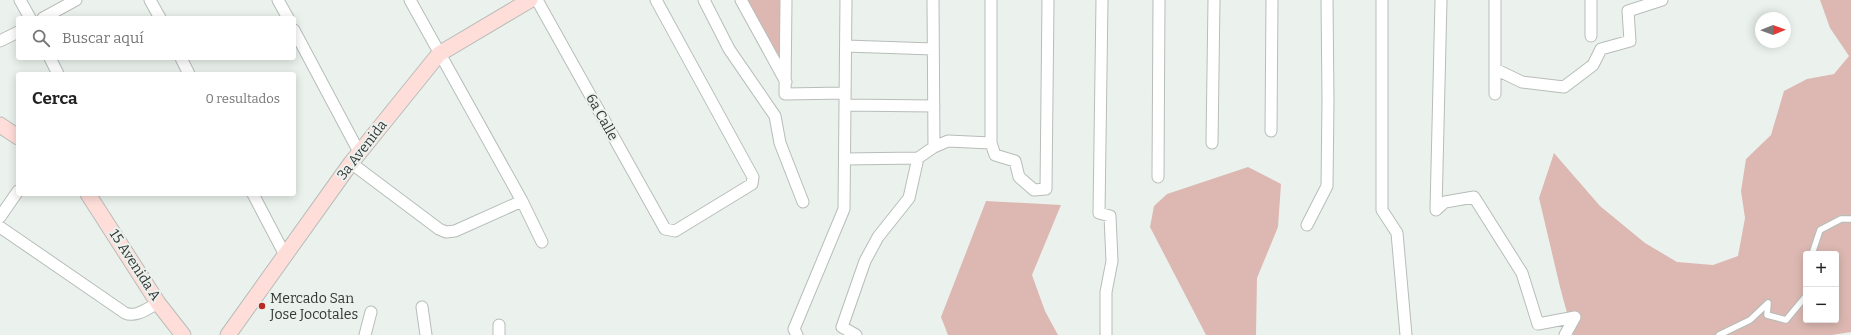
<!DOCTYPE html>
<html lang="es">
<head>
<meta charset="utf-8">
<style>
	:root { --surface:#fff; --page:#f2f2f2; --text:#222; --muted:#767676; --line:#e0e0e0 }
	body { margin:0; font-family:Bitter,serif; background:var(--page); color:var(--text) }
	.controls { position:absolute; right:12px; bottom:12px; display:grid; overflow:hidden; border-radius:4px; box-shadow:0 2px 10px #0003 }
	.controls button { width:36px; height:36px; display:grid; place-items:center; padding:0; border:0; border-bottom:1px solid var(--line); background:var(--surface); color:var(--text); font:20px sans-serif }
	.compass { position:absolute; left:1755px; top:12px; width:36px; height:36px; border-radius:50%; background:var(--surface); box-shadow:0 2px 10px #0003; rotate:89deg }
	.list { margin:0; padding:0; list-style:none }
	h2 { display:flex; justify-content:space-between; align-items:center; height:52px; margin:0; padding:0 16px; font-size:17px }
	h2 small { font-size:13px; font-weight:400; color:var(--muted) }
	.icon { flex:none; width:22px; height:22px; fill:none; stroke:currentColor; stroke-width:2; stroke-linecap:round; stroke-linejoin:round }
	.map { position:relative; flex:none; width:1851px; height:335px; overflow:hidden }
	.search { position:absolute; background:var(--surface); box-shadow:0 2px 10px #0003; left:16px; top:16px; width:280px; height:44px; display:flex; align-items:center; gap:10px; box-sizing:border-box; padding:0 14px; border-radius:4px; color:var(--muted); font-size:15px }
	.panel { position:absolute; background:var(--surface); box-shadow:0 2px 10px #0003; left:16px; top:72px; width:280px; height:124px; border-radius:4px }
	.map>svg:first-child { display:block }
</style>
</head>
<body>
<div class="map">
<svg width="1851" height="335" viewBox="0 0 1851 335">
	<rect width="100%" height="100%" fill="#ebf2ed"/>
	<path fill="#ddb8b2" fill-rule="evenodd" d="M741,0H786V82Z
		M1820,0H1851V332L1832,335H1573L1560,287L1539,198L1554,153L1600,206L1645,243L1677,262L1713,265L1738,256L1745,218L1741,191L1746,159L1771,135L1784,91L1807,79L1834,74L1849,56L1830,28ZM1806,254H1836V320H1806Z
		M1248,167L1281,184L1278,227L1257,278L1256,335H1206L1150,227L1154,206L1167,194Z
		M986,201L1061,205L1032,275L1045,311L1058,335H948L941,317Z"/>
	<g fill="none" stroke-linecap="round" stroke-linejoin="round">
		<g stroke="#b7bdb9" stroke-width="8">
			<path id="lane" d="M1812,254L1820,230L1841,219H1851
				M1719,335L1750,320L1768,303L1767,315L1786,320L1806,296"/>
		</g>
		<g stroke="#b7bdb9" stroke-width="13">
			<path id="street" d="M20,0L30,18
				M150,0L160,18
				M278,0L288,18
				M410,0L522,201L542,242
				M537,0L665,229L675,231L752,184L753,177L656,0
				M704,0L729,49L775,116L780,143L803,202
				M741,0L786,82
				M786,0L785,94L845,93
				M1102,0L1099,213L1110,216L1112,261L1106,292V335
				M1382,0V210L1397,233L1406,335
				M43,18L76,0
				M294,30L359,152
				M1591,36V0
				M0,41L18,32
				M846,46L933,49
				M50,58L58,74
				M181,58L189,74
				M1495,69L1522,82L1564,87L1593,65L1601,49L1630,41L1628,11L1662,0
				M1495,94V0
				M845,105L934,106
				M1271,131L1272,0
				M991,143V0
				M1212,143L1214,0
				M934,147L948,141L991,143L995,155L1015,161L1019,177L1034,190L1046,189L1048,0
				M845,159L918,158L934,147L933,0
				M351,163L439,229L446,232L455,231L522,201
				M1158,177L1159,0
				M253,194L285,255
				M1436,210L1445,202L1474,197L1522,273L1538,324L1575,317L1565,335
				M1436,210L1441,0
				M0,217L18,191
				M1307,225L1327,186L1328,100L1327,0
				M0,227L125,313C136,318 148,308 158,303
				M422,307L426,335
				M499,325V335
				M365,335L371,312
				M797,335L794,329L844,209L846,0
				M856,335L842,327L865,261L878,237L909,198L918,158"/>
		</g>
		<g stroke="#b7bdb9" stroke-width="17">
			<path id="secondary" d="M0,125L18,137
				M88,194L158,303L183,335
				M228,335L351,163L439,54L530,0"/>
		</g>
		<use href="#lane" stroke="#fff" stroke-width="5.5"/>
		<use href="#street" stroke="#fff" stroke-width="11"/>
		<use href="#secondary" stroke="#ffdeda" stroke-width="15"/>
	</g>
	<circle fill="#b92b22" stroke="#ebf2ed" stroke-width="1.5" cx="262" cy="306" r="4"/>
	<g text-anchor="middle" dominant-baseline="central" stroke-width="4" stroke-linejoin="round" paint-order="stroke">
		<g font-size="14" fill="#343635" stroke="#ebf2ed">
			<text transform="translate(602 117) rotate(61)">6a Calle</text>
			<text transform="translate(362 150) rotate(-52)">3a Avenida</text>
			<text transform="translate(135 265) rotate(57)">15 Avenida A</text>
		</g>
		<g font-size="14" fill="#343635" stroke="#ebf2ed" text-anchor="start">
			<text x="270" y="298">Mercado San<tspan x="270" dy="16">Jose Jocotales</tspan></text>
		</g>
	</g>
</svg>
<div class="controls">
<button>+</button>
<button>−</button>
</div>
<svg class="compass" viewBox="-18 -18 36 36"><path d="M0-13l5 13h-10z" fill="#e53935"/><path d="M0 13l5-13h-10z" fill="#767676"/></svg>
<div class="search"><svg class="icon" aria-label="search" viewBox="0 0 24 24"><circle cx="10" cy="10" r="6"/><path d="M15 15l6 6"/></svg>Buscar aquí</div>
<section class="panel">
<h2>Cerca<small>0 resultados</small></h2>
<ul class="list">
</ul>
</section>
</div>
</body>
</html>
